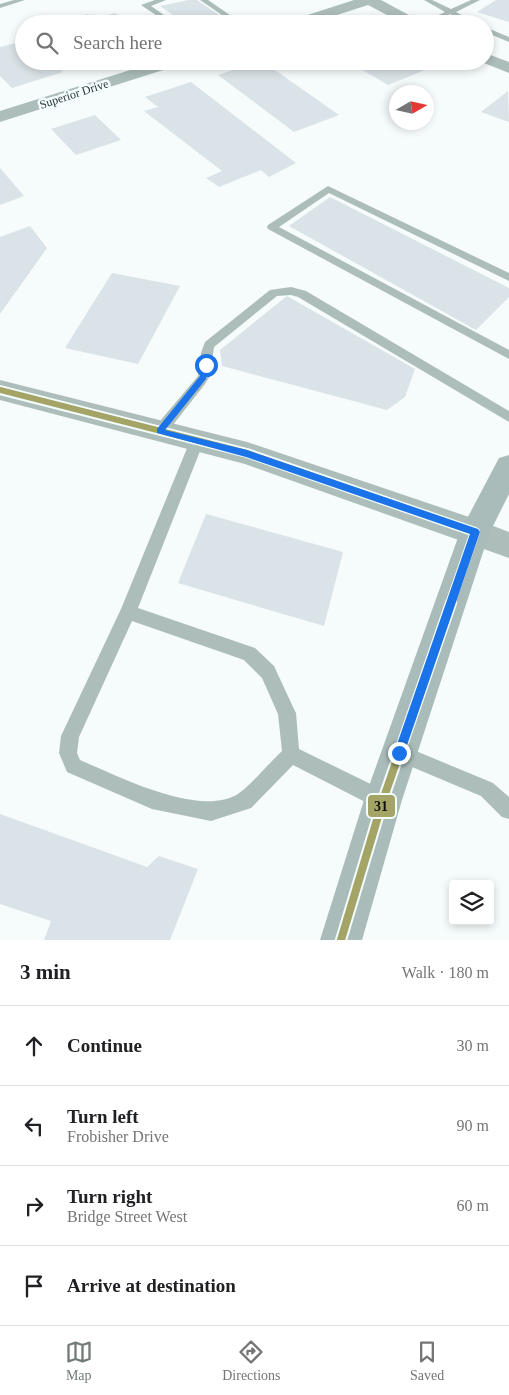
<!DOCTYPE html>
<html lang="en">
<head>
<meta charset="utf-8">
<style>
	:root { --surface:#fff; --page:#f6f6f6; --text:#202124; --muted:#757577; --line:#e0e0e0; --accent:#727a7a }
	body { margin:0; font-family:"Times New Roman",serif; background:var(--page); color:var(--text) }
	.controls { position:absolute; right:15px; bottom:15px; display:grid; overflow:hidden; border-radius:5px; box-shadow:0 2px 8px #0003 }
	.controls button { width:45px; height:45px; display:grid; place-items:center; padding:0; border:0; border-bottom:1px solid var(--line); background:var(--surface); color:var(--text); font:25px sans-serif }
	.compass { position:absolute; left:389px; top:85px; width:45px; height:45px; border-radius:50%; background:var(--surface); box-shadow:0 2px 8px #0003; rotate:81deg }
	.stop { position:absolute; width:15px; height:15px; margin:-11px; border:4px solid #1a73e8; border-radius:50%; background:#fff }
	.stop.end { background:#1a73e8; border-color:#fff; box-shadow:0 1px 5px #0008 }
	.list { margin:0; padding:0; list-style:none }
	h2 { display:flex; justify-content:space-between; align-items:center; height:65px; margin:0; padding:0 20px; font-size:21px }
	h2 small { font-size:16px; font-weight:400; color:var(--muted) }
	.list li { display:grid; grid-template-columns:32px 1fr auto; gap:15px; align-items:center; box-sizing:border-box; height:80px; padding:0 20px; border-top:1px solid var(--line) }
	.list b { display:block; font-size:19px; white-space:nowrap }
	.list p { margin:0; font-size:16px; white-space:nowrap; color:var(--muted) }
	.list em { font-size:16px; font-style:normal; color:var(--muted) }
	.icon { flex:none; width:28px; height:28px; fill:none; stroke:currentColor; stroke-width:2; stroke-linecap:round; stroke-linejoin:round }
	.map { position:relative; flex:none; width:509px; height:940px; overflow:hidden }
	.search { position:absolute; background:var(--surface); box-shadow:0 2px 8px #0003; left:15px; right:15px; top:15px; height:55px; display:flex; align-items:center; gap:12px; box-sizing:border-box; padding:0 18px; border-radius:28px; color:var(--muted); font-size:19px }
	.sheet { height:385px; background:var(--surface) }
	nav { display:flex; justify-content:space-around; align-items:center; box-sizing:border-box; height:70px; border-top:1px solid var(--line); background:var(--surface); font-size:14px; color:var(--muted) }
	nav a { display:grid; justify-items:center; gap:2px }
	nav .on { color:var(--accent) }
	.map>svg:first-child { display:block }
</style>
</head>
<body>
<div class="map">
<svg width="509" height="940" viewBox="0 0 509 940">
	<rect width="100%" height="100%" fill="#f6fbfb"/>
	<path fill="#dae3e7" d="M189,0H197L225,19L209,24H186L160,6Z
		M496,0H509V22L477,12Z
		M115,13L129,24H64L60,21L88,14L93,19Z
		M361,18L371,24H344V23Z
		M24,41V61H51L63,72L12,88L0,76V47Z
		M260,61H262L339,115L294,132L218,75Z
		M381,61H443L445,62L388,85L361,69Z
		M191,82L296,163L269,177L261,170L219,187L206,178L222,171L144,111L158,107L145,97Z
		M508,91L509,122L481,112Z
		M95,115L121,140L76,155L51,129Z
		M0,168L24,196L0,205Z
		M330,197L509,288V297L476,330L289,226Z
		M30,226L47,248L0,314V237Z
		M112,273L180,286L138,364L65,348Z
		M287,296L415,369L405,397L387,410L222,366L220,350Z
		M206,514L343,552L324,626L178,583Z
		M0,814L147,867L159,856L198,869L170,940H44L51,921L0,904Z"/>
	<g fill="none" stroke-linecap="round" stroke-linejoin="round">
		<path fill="#adbeba" fill-rule="evenodd" d="M14,0H25L0,8V4Z
			M155,0H166L151,6L177,24H169L141,5Z
			M200,0H208L243,24H235Z
			M424,0H432L451,9L471,0H480L456,12L478,24H469L450,14L430,24H420L445,12Z
			M485,27L509,37V42L485,32Z
			M328,186L509,273V281L329,193L279,227L509,350V359L268,229L267,227L268,225Z
			M291,287L306,291L509,411V422L298,297L291,295L277,296L214,347L210,376L205,384L165,435L160,436L155,435L153,431L155,427L198,376L201,353L205,342L270,290Z
			M197,436L202,437L204,441L138,608L255,648L274,666L293,707L296,713L299,749L389,793L391,800L389,807L382,809L375,807L293,765L251,808L211,821L152,809L67,772L59,753L61,736L121,609L190,441L192,437ZM132,621L244,660L262,678L278,714L282,751C271,761 250,786 238,794C199,818 118,776 80,760L77,753L79,737Z
			M399,744L493,783L509,797V819L502,817L481,796L393,759L390,753L393,747Z"/>
		<path fill="#adbeba" fill-rule="evenodd" d="M354,0H381L420,21L422,24H404L368,5L309,24H287L289,21Z
			M485,53L509,62V73L479,61H485Z
			M159,61H184L182,64L0,122V111Z
			M0,380L247,442L475,519L509,532V558L245,464L0,400Z"/>
		<path fill="#aabcba" fill-rule="evenodd" d="M509,455V494L489,534L402,800L362,940H320L364,800L460,532L499,458Z"/>
		<g stroke="#f3fdfe" stroke-width="10">
			<path id="bus-1-far1" d="M0,390L247,453L475,532
				M450,604L475,532"/>
		</g>
		<g stroke="#f3fdfe" stroke-width="12">
			<path id="bus-1" d="M341,940L383,800L451,603"/>
		</g>
		<use href="#bus-1-far1" stroke="#a4a466" stroke-width="6"/>
		<use href="#bus-1" stroke="#a4a466" stroke-width="8"/>
	</g>
	<path fill="#1a73e8" d="M206,362L209,365L206,379L165,430L247,450L478,529L480,532L403,757L399,759L395,757L394,753L470,534L246,457L157,433V429L200,376L202,365Z"/>
	<g text-anchor="middle" dominant-baseline="central" stroke-width="5" stroke-linejoin="round" paint-order="stroke">
		<g font-size="12" fill="#2b3435" stroke="#f3fdfe">
			<text transform="translate(74 94) rotate(-18)">Superior Drive</text>
		</g>
	</g>
	<rect stroke="#f3fdfe" stroke-width="2" x="367" y="794" width="29" height="24" rx="5" fill="#a4a466"/>
	<g font-size="14" text-anchor="middle" font-weight="bold" fill="#111">
		<text x="381" y="811">31</text>
	</g>
</svg>
<div class="controls">
<button><svg class="icon" aria-label="layers" viewBox="0 0 24 24"><path d="M12 4l9 5-9 5-9-5zM3 14l9 5 9-5"/></svg></button>
</div>
<svg class="compass" viewBox="-18 -18 36 36"><path d="M0-13l5 13h-10z" fill="#e53935"/><path d="M0 13l5-13h-10z" fill="#757577"/></svg>
<div class="stop" style="left:206px;top:365px"></div>
<div class="stop end" style="left:399px;top:753px"></div>
<div class="search"><svg class="icon" aria-label="search" viewBox="0 0 24 24"><circle cx="10" cy="10" r="6"/><path d="M15 15l6 6"/></svg>Search here</div>
</div>
<section class="sheet">
<h2>3 min<small>Walk · 180 m</small></h2>
<ul class="list">
<li><svg class="icon" aria-label="ahead" viewBox="0 0 24 24"><path d="M12 20V5M6 11l6-6 6 6"/></svg><div><b>Continue</b></div><em>30 m</em></li>
<li><svg class="icon" aria-label="left" viewBox="0 0 24 24"><path d="M17 20v-9H6M10 6l-5 5 5 5"/></svg><div><b>Turn left</b><p>Frobisher Drive</p></div><em>90 m</em></li>
<li><svg class="icon" aria-label="right" viewBox="0 0 24 24"><path d="M7 20v-9h11M14 6l5 5-5 5"/></svg><div><b>Turn right</b><p>Bridge Street West</p></div><em>60 m</em></li>
<li><svg class="icon" aria-label="arrive" viewBox="0 0 24 24"><path d="M6 21V4h12l-3 4 3 4H6"/></svg><div><b>Arrive at destination</b></div></li>
</ul>
</section>
<nav>
<a class="on"><svg class="icon" aria-label="map" viewBox="0 0 24 24"><path d="M3 6l6-2 6 2 6-2v14l-6 2-6-2-6 2zM9 4v14M15 6v14"/></svg>Map</a>
<a><svg class="icon" aria-label="directions" viewBox="0 0 24 24"><path d="M12 3l9 9-9 9-9-9zM9 14v-3h6M13 9l2 2-2 2"/></svg>Directions</a>
<a><svg class="icon" aria-label="saved" viewBox="0 0 24 24"><path d="M7 4h10v16l-5-4-5 4z"/></svg>Saved</a>
</nav>
</body>
</html>
